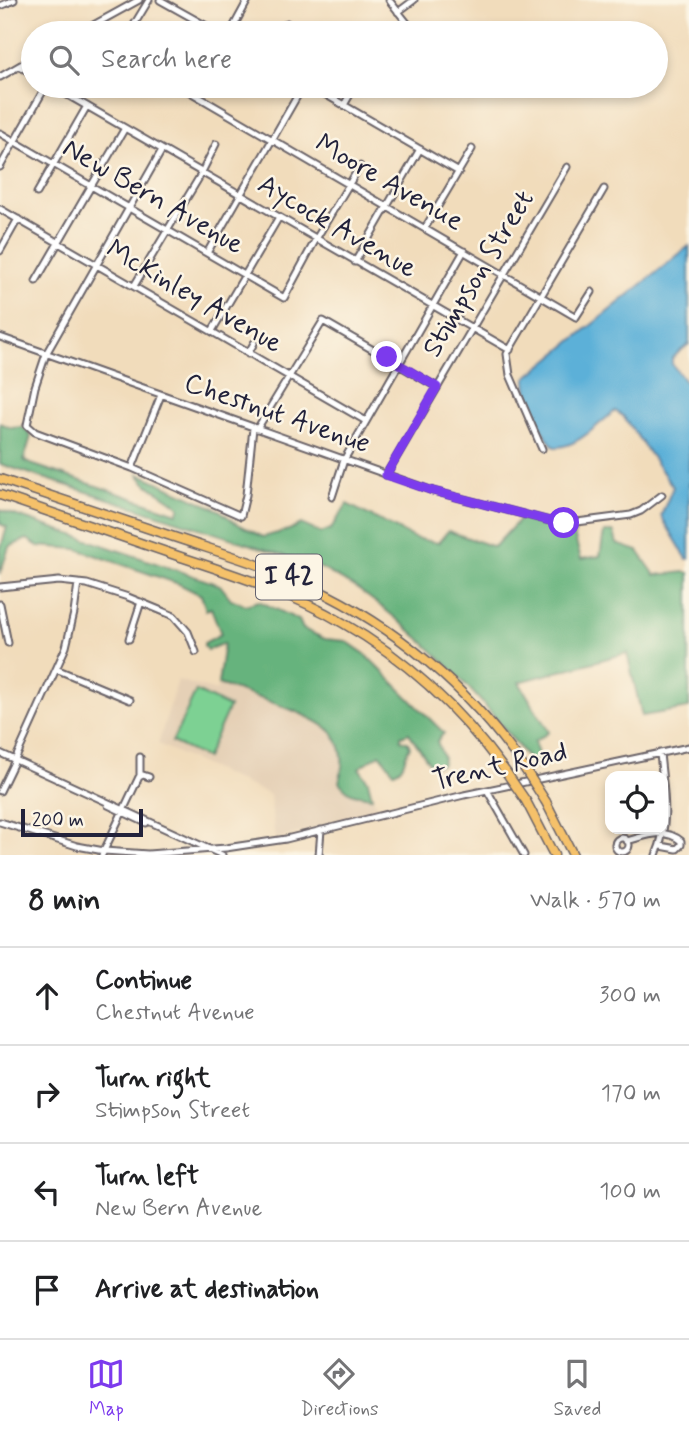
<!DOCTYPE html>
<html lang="en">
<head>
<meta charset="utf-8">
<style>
	:root { --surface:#fff; --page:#f2f2f2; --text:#202124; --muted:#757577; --line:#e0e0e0; --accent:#7c3aed }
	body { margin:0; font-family:Mynerve,sans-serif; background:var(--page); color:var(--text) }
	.controls { position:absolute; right:21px; bottom:21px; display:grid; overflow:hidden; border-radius:14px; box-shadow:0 4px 10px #0003 }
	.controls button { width:63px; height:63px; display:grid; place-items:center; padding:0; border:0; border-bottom:2px solid var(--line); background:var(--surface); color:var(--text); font:35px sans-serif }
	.scale { position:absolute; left:21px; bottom:18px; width:122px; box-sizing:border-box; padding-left:7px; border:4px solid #22223b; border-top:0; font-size:19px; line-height:24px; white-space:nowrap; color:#22223b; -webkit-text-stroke:5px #fcf5e5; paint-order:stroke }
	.stop { position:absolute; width:21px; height:21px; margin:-16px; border:5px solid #7c3aed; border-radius:50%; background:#fff }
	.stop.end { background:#7c3aed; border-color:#fff; box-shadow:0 2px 7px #0008 }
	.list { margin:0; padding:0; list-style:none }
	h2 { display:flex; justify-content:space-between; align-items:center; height:91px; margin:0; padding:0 28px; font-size:30px }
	h2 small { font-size:23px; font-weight:400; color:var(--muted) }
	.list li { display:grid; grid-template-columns:46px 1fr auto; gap:21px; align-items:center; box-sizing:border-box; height:98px; padding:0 28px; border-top:2px solid var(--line) }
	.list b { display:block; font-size:26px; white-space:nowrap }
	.list p { margin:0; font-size:23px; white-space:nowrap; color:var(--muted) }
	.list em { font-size:23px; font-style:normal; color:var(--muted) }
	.icon { flex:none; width:38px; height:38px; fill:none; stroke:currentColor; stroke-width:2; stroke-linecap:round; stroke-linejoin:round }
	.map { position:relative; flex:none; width:689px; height:855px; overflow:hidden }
	.search { position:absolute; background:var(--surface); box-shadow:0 4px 10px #0003; left:21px; right:21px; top:21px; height:77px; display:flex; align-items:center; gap:18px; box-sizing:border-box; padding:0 24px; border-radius:38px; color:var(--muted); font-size:26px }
	.sheet { height:483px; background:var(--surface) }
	nav { display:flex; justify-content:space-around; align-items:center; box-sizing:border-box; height:98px; border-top:2px solid var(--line); background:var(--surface); font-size:19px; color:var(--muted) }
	nav a { display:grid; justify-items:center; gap:4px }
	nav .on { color:var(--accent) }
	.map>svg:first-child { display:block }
</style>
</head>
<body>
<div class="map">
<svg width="689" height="855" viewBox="0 0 689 855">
	<rect width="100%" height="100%" fill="#fcf5e5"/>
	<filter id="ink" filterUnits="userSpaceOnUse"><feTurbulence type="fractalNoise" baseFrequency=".0143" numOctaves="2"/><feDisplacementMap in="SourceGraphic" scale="14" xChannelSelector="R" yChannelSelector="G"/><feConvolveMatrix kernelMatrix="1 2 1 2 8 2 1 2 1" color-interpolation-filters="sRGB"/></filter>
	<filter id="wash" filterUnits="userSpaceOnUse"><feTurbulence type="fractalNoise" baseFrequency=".00686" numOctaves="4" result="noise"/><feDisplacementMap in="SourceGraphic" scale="28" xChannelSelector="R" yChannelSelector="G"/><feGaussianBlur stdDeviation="1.57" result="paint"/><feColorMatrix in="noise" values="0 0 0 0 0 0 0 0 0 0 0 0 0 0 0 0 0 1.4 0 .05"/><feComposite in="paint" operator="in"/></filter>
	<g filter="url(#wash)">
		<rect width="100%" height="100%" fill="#f1dcbb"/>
		<path fill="#e5d0b6" d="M178,680L216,691L218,684L296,712L333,733L343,754L341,778L354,795L372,797L383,813L275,839L270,795L158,744Z"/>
		<path fill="#7dd193" stroke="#507a67" stroke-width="2" d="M196,691L229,707L206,758L172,742Z"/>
		<path fill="#66b37d" stroke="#446a5c" stroke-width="2" d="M0,423L11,428L23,427L31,436L24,460L28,463L177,513L180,508C168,495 147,489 138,474L144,476L219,510L236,523L263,537L289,530L301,524L321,533L331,529L347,504L414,538L438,543L448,531L494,547L521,518L551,527H572L581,559L600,556L604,532H614L617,544L638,551L655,575L686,572L689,573V708L642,716L627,653L519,682L549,732L534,742L541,763L535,768C486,702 427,638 359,590C346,581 331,574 317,566L0,464Z
			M0,510L220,585L231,599L245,605L259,601L299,620L303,629L325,639L346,641L365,654L444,733L437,741L443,757L442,764L436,766L430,764L409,733L401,736V740L408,742L410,747C403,756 407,767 394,772L380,754L359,768L368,781L372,797C355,794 351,797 339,782C344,767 344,749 334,735C320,715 243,693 218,684L224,643L207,650L204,646V643L221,634L211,608L206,610L201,595L179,584L77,549L38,546L27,539L9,547L0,574V550L7,527L0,524Z"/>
		<path fill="#5cb0d8" stroke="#3f698a" stroke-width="2" d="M689,246V344L672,358V364L689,387V559H687L661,516L673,487L623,416L615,411C599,423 576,449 554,447C542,433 525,397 526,378Z"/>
	</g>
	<g filter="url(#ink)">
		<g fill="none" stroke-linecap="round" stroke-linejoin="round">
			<g stroke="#6a6368" stroke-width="9">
				<path id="minor" d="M160,0L219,33
					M389,0L408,24
					M0,6L14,0
					M398,12L414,0
					M79,33L139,0
					M129,33L149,0
					M230,33L248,0
					M281,33L287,23
					M19,66L33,74
					M0,77L33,58
					M52,86L510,350
					M180,86L576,317L592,292
					M311,86L459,172
					M344,105L355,86
					M0,133L284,298L316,239L360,166
					M162,150L46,354L35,387L27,425L35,432L132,468L241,516L246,495L253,428
					M0,167L46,86
					M37,193L87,106
					M0,209L366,421
					M425,228L472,149
					M0,251L18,219
					M207,253L303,86
					M355,262L420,149
					M36,281L125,128
					M134,286L200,176L216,144
					M212,331L279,217
					M0,337L433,491L550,521L577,522L631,515L641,511L662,495
					M248,354L254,343
					M257,429L323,321L437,387
					M542,449L510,375L507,354L604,189
					M132,468L161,395
					M386,475L567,167
					M332,497L344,460L464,251
					M0,587L59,581L87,584L128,597L174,616L188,632L196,652
					M0,604L8,643
					M129,639L141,602
					M56,669L130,700
					M0,753L222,855
					M140,757V776
					M15,760L66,647L74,613L78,583
					M487,790L524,855
					M0,791L14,762
					M108,805L146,823
					M0,822L77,846L104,851L148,854L226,848L286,839L464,795L689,747
					M615 845a7 7 0 1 1 14 0a7 7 0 1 1-14 0Z
					M627,841C646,836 664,827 681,841V845L677,849L661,846
					M102,855L139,777L143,775L149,777
					M319,855L321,830
					M656,855C671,821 663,788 660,753"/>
			</g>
			<g stroke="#6a6368" stroke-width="11">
				<path id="highway" d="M0,479C57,498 114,517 171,536C218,552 266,565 311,587C395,626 470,689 523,766
					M0,495C60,516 121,536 181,557C236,575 292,593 343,623C408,660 462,712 506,772
					M526,801L554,855
					M546,802L573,855"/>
			</g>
			<use href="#minor" stroke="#fff" stroke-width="5"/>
			<use href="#highway" stroke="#f5c16b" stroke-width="8"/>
			<g stroke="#6a6368" stroke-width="11" stroke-linecap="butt">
				<path id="highway-bridge" d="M523,766L546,802
					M506,772L526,801"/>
			</g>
			<use href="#highway-bridge" stroke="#f5c16b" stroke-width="8"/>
		</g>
	</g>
	<g fill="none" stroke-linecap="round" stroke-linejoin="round" filter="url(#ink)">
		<path stroke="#7c3aed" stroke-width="9" d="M387,357L437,387L386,475L433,491L550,521L564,523"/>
	</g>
	<g text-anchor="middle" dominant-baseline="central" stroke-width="5" stroke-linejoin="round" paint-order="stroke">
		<rect fill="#fcf5e5" stroke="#63616e" stroke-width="2" x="256" y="554.5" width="66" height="45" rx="5"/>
		<g font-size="26" font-weight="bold" fill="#22223b">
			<text x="289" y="577">I 42</text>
		</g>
		<g font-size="28" fill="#22223b" stroke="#fcf5e5">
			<text transform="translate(389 183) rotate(30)">Moore Avenue</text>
			<text transform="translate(153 197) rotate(30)">New Bern Avenue</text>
			<text transform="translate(337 227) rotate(30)">Aycock Avenue</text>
			<text transform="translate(479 274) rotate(-59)">Stimpson Street</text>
			<text transform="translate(194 297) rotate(30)">McKinley Avenue</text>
			<text transform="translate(277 414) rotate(19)">Chestnut Avenue</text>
			<text transform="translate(500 767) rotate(-13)">Trent Road</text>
		</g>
	</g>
</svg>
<div class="controls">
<button><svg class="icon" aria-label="locate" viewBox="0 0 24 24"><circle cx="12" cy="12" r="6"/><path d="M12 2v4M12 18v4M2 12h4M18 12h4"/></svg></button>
</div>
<div class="scale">200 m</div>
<div class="stop" style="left:564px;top:523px"></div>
<div class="stop end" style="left:387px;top:357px"></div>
<div class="search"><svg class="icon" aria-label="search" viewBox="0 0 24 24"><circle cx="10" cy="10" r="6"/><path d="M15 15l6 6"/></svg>Search here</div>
</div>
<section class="sheet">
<h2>8 min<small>Walk · 570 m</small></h2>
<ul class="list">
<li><svg class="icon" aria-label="ahead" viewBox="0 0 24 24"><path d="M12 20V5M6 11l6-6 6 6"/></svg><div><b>Continue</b><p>Chestnut Avenue</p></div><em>300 m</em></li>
<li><svg class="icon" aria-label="right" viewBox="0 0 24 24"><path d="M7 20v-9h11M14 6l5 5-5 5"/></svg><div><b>Turn right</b><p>Stimpson Street</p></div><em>170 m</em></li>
<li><svg class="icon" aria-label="left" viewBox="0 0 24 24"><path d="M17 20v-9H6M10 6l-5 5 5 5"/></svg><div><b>Turn left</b><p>New Bern Avenue</p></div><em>100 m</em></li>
<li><svg class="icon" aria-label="arrive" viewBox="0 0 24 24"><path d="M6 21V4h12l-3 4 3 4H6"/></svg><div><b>Arrive at destination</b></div></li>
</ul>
</section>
<nav>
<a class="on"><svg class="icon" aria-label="map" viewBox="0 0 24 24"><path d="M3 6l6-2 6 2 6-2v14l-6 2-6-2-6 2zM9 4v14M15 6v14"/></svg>Map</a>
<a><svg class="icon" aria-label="directions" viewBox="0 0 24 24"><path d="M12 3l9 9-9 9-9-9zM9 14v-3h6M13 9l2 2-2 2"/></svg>Directions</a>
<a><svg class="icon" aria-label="saved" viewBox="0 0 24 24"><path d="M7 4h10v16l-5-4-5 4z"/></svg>Saved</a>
</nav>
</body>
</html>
